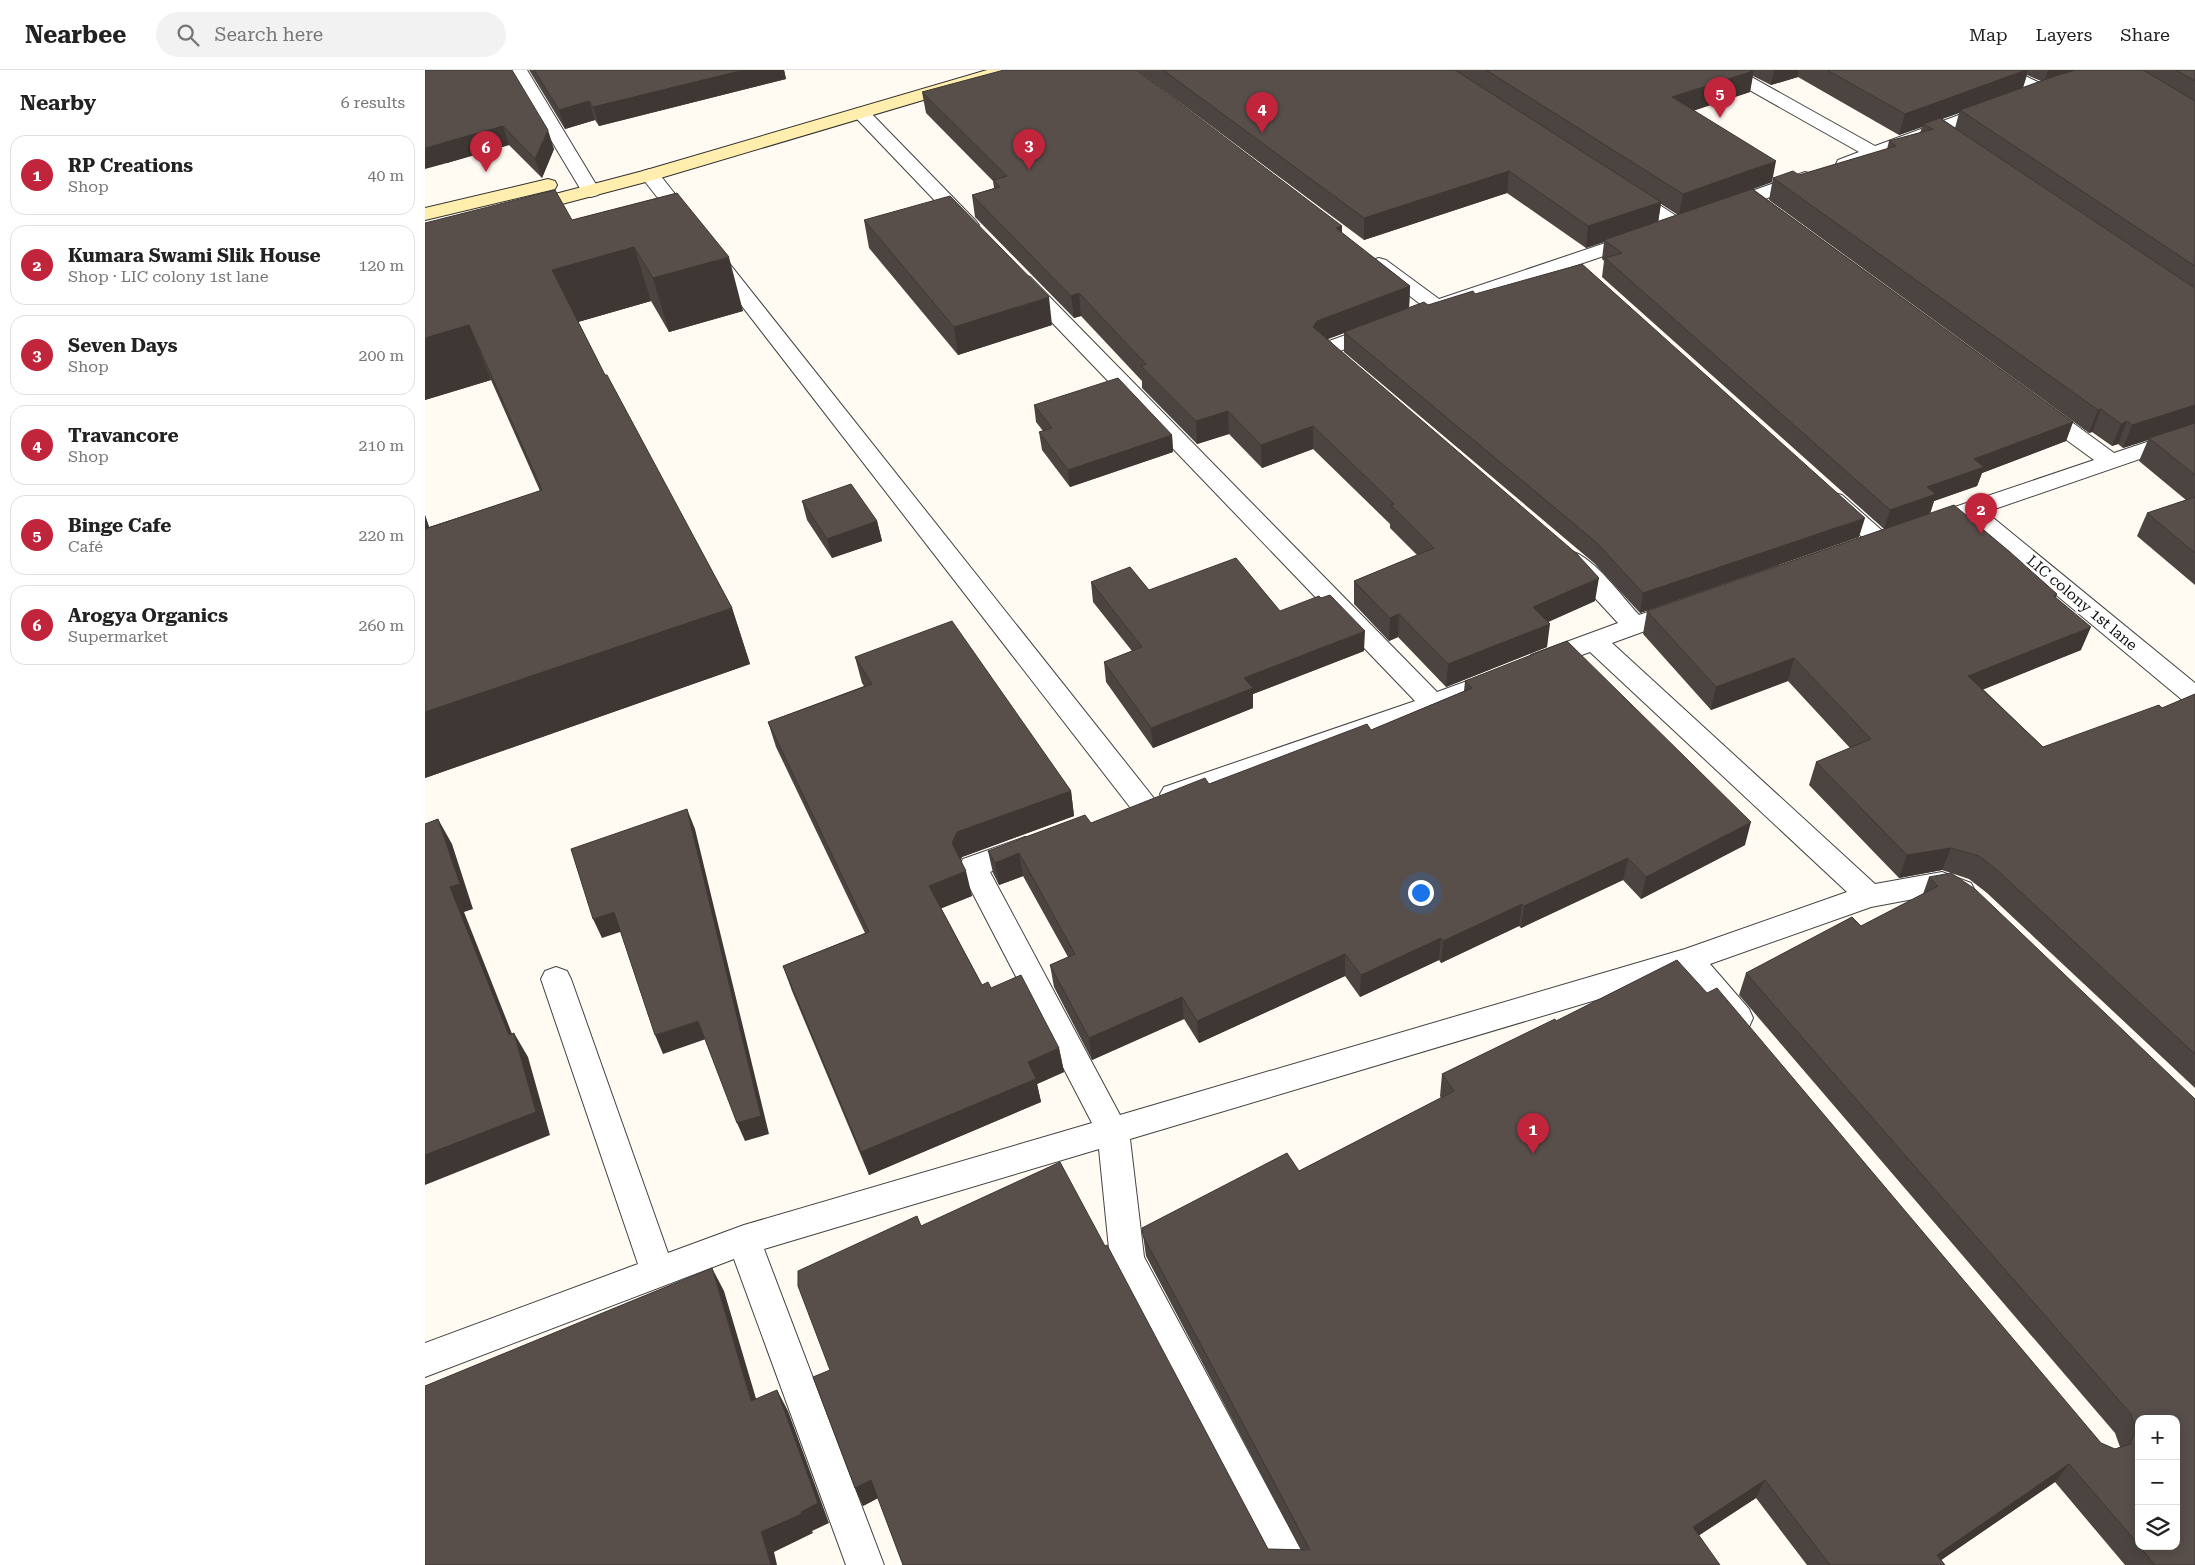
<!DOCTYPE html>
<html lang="en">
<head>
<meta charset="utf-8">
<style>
	:root { --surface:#fff; --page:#f2f2f2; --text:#222; --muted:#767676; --line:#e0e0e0; --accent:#c1253c }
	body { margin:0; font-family:"Roboto Serif",serif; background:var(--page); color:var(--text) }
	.controls { position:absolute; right:15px; bottom:15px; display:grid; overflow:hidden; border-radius:10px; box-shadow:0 2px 12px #0003 }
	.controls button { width:45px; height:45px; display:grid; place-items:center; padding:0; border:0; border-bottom:1px solid var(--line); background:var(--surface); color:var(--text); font:25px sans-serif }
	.you { position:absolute; left:995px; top:822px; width:18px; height:18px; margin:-12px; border:4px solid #fff; border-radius:50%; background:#1a73e8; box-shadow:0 0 0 8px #1a73e833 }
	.badge { display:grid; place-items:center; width:32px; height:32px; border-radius:50%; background:var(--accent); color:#fff; font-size:16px; font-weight:700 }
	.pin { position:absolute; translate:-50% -41px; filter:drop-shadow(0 1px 2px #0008) }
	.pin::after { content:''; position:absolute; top:26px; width:18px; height:15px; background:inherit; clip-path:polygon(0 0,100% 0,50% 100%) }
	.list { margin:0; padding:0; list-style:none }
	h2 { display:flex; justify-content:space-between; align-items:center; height:65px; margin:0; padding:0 20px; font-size:21px }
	h2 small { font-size:16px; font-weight:400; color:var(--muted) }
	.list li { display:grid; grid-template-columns:32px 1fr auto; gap:15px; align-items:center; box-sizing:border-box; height:80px; margin:0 10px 10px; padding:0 10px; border:1px solid var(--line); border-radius:15px }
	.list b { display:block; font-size:19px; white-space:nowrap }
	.list p { margin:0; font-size:16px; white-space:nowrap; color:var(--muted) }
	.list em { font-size:16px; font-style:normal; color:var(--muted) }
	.icon { flex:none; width:28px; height:28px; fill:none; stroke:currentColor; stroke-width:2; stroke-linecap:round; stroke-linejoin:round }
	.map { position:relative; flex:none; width:1770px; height:1495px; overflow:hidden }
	header { display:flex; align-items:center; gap:30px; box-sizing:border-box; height:70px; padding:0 25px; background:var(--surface); border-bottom:1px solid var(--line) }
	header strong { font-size:24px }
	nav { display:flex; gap:28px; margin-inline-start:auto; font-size:18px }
	.search { width:350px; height:45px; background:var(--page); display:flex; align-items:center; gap:12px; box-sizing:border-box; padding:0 18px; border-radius:28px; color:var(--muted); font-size:19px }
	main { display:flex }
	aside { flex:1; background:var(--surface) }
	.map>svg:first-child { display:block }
</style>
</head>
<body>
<header>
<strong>Nearbee</strong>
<div class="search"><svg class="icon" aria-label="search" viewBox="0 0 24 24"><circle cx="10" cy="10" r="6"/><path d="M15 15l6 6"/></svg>Search here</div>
<nav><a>Map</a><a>Layers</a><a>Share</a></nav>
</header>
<main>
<aside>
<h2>Nearby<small>6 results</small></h2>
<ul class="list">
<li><span class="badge">1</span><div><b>RP Creations</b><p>Shop</p></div><em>40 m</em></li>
<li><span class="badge">2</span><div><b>Kumara Swami Slik House</b><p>Shop · LIC colony 1st lane</p></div><em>120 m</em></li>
<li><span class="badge">3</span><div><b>Seven Days</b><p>Shop</p></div><em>200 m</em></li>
<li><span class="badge">4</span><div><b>Travancore</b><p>Shop</p></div><em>210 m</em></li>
<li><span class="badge">5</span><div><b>Binge Cafe</b><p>Café</p></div><em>220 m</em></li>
<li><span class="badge">6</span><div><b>Arogya Organics</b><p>Supermarket</p></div><em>260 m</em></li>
</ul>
</aside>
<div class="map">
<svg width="1770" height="1495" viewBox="0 0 1770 1495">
	<rect width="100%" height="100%" fill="#fffbf2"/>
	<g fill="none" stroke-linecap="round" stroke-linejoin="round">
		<g stroke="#424242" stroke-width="2">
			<path id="street" d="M84,0H102L175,121L173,125L166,127L159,125Z
				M1293,0H1314L1450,76L1561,35L1567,34L1573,35L1576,39L1573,43L1420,100L1413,98L1411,94L1413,90L1434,82L1296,4Z
				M1566,0H1588L1623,17L1626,21L1623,25H1611L1569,4Z
				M436,38L442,39L551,151L554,155L551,159L544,161L537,159L430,47L427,43L430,39Z
				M225,99L232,101L271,151L274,155L271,159L264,161L257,159L218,109L216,105L218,101Z
				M1380,102L1387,104L1389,108L1387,112L1307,141L1300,143L1293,141L1291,137L1293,133Z
				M1203,117L1210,119L1259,151L1262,155L1259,159L1252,161L1245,159L1196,127L1194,123L1196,119Z
				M1213,162L1220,164L1223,168L1220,172L1011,243L1004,241L944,194L947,190L954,188L961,190L1014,229Z
				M289,181L296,183L728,727L732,734L728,741L718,744L708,741L282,191L279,187L282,183Z
				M598,205L605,207L1012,622L1045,610L1054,613L1058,619L1054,625L1017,640L759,731L749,734L739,731L735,724L739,717L990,631L591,215L588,211L591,207Z
				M954,253L961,255L964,259L961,263L915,281L932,297L929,302C913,305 898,291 890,279L893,275Z
				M1614,332L1622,334L1689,383L1770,356V370L1561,442L1770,613V636L1761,633L1540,449L1502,461L1494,459L1490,454L1494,449L1669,390L1606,344L1603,339L1606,334Z
				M1409,423L1417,425L1462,465L1466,470L1462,475L1454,478L1446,475L1401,435L1397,430L1401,425Z
				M1146,481C1170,488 1197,527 1214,545L1255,531L1264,533L1267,539L1264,545L1187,573L1450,814L1517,802L1546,813L1550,821L1546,829L1536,832L1515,824L1446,837L1285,894L1324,939L1328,948L1324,957L1313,960L1302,957L1258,904L705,1069L719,1187L884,1495H845L690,1200L685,1189L674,1079L339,1179L459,1495H421L309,1189L0,1307V1273L213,1194L116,909L120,901L131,897L142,901L146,909L243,1183L319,1155L667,1053L534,797L538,789L600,767L610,771L614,778L610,785L565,802L695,1045L1260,879L1422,822L1165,582L1115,600L1106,597L1102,591L1106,585L1193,553L1134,489L1138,484Z"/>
		</g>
		<g stroke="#313131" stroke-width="2">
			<path id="secondary" d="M562,0H589L586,4L232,109L99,144L92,142L89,138L92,134L218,101Z
				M123,109L130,111L132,115L130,119L0,150V138Z"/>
		</g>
		<use href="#street" fill="#fff" fill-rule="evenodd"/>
		<use href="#secondary" fill="#ffeead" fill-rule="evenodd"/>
	</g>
	<path fill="#4c4440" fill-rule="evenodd" d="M0,0L129,79L117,108L84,75L22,93Z
		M104,0H359L361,9L174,56L170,50L140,59Z
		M711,0H1770V515L1712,466L1722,443L1761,430L1714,391L1723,370L1698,378L1693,374L1687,376L1667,362L1664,363L1344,130L1348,108L1374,105L1462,79L1464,71L1495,63L1497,57L1474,65L1373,7L1346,15L1328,6L1325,22L1269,40L1347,112L1328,119L1648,352L1641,371L1557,403L1552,416L1509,431L1505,443L1632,524L1631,528L1656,580L1558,619L1618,677L1737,638L1770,624V1018L1562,823L1544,809L1517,800L1474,808L1384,715L1391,692L1425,678L1363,611L1286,640L1218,564L1222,541L1459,459L1177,207L1179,191L1177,189L1179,172L1161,178L1082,123L939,170ZM1602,5L1616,11L1598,18ZM1534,43L1530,58L1517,49ZM1236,134L1253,145L1233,152Z
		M497,22L917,156V163L985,216L984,238L1003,235L1050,224L1434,467L1215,543L1169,493L919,282V263L903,269L1170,531L1123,552L1122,577L1021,617L973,567L964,571L929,534V511L992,485L965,458V454L888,379L837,398L804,364L772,374L717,318V311L656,246L649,248L550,147L547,125L569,118L568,111L501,43Z
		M252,123L318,241L244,262L226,231L153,252L180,305L307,538L325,594L0,708V445L4,457L115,421L66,310L0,330V153L147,150Z
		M439,150L627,255L533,285L444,178Z
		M609,335L747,365L748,382L645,417L617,380L614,362L618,361L611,352Z
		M377,431L452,451L457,471L407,488L382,450Z
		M666,512L724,520L855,541L939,581L828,624V638L728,678L681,612L679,592L707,581L668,532Z
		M430,587L646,721L649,746L537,787L536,790L547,826L516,838L557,915L566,918L634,978L639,1002L612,1014L616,1032L444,1105L367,921L358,896L440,863L351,677L343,652L439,616L437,613Z
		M1040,611L1320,775L1216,829L1198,810L1096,858L1094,856L1016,893L1014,890L935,927L920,906L774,973L759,949L667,990L629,917L625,895L643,887L598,806L574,815L568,803L563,781L666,753L946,660L1039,621Z
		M1504,807L1770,1029V1495H1700L1630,1412L1516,1490L1520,1495H1382L1331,1428L1274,1465L478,1495L453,1428L438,1436L430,1418L405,1300L496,1156L680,1176L843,1479L876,1480L721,1186L717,1158L874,1101L1016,1028L1015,1026L1017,1004L1131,951L1676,1373L1690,1379L1695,1377L1690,1363L1314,925L1321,903L1436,856L1498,824ZM1714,1349L1751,1476H1714Z"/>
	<path fill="#3e3734" d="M319,0H359L361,9L174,56L168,37Z
		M1349,0H1374L1373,7L1346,15Z
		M1601,0H1603L1597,20L1535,40L1534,43L1500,55L1498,54L1497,57L1474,65L1480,44Z
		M1623,0H1667L1619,13Z
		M1328,1L1325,22L1244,49L1247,27Z
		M164,31L170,50L140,59L134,40Z
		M78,56L84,75L22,93L0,99V78Z
		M123,60L129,79L117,108L110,89Z
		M1351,91L1347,112L1254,146L1258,124Z
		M1084,101L1082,123L939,170V148Z
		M1236,132L1233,153L1179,170V172L1161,178L1163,156Z
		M917,156V178L911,158Z
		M209,177L226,231L146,254L127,200Z
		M304,187L318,241L244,262L228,208Z
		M985,216L984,239L892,273L888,257L892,251Z
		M654,223L656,246L649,248L646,226Z
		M624,227L627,255L533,285L529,257Z
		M44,255L66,310L0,330V268Z
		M1770,335V355L1724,368L1723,370L1698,378L1707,355Z
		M1676,339L1667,362L1664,363L1673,340Z
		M803,341L804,364L772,374L771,351Z
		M1702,351L1693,374L1687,376L1696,354Z
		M1648,352L1641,371L1557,403L1552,416L1509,431L1505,444L1459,459L1465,440L1502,417L1549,389Z
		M888,356V379L837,398L836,375Z
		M747,365L748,382L645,417L643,400Z
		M0,445L24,515L0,463Z
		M1440,448L1434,467L1215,543L1218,523Z
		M452,451L457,471L407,488L402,469Z
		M1174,508L1170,531L1105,560L1108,537Z
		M307,538L325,594L0,708V642Z
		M974,544L973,567L964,571L965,548Z
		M1125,554L1122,577L1021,617L1023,594Z
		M1666,557L1656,580L1535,629L1543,606Z
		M940,561L939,581L828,624V638L728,678L726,658L819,608Z
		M1369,588L1363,611L1286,640L1291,617Z
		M646,721L649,746L537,787L532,798L527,773L532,762Z
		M262,739L270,759L344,1064L320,1071L312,1053Z
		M13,749L27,774L48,839L39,842L93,979L89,963L103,987L125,1065L0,1115V1085L25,817Z
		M1326,752L1320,775L1216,829L1221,807Z
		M1526,778L1517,800L1474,808L1482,785Z
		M594,783L598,806L574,815L570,793Z
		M1203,788L1198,810L1096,858L1099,836Z
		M541,801L547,826L510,841L504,816Z
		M1097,834L1094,856L1016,893L1018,871Z
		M189,842L198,861L177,868L168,849Z
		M1016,868L1014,890L935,927L936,905Z
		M920,884V906L774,973L772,951Z
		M757,927L759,949L667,990L664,968Z
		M273,951L281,969L238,984L230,965Z
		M634,978L639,1002L612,1014L616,1032L444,1105L436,1082L603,992Z
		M287,1198L299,1221L338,1352L326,1331Z
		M352,1320L363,1341L404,1453L387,1461L388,1463L349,1482L352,1495H346L336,1462Z
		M1644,1394L1630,1412L1509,1495L1512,1485Z
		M446,1410L455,1427L438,1436L430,1418Z
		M1340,1410L1331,1428L1261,1474L1268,1457Z"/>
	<path fill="#584f4b" stroke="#3e3734" d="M0,0H87L123,60L110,89L78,56L0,78Z
		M109,0H319L168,37L164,31L134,40Z
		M579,0H711L917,156L911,158L985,216L892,251L888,257L1152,484L1174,508L1108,537L1125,554L1023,594L974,544L965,548L929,511L1009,478L966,435L969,434L888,356L836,375L803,341L771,351L716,296L721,294L654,223L646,226L547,125L575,117L568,110L582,106L497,22Z
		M738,0H1030L1236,132L1163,156L1084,101L939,148Z
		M1061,0H1326L1328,1L1247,27L1351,91L1258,124Z
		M1402,0H1601L1480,44Z
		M1651,0H1718L1770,31V196L1535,40L1630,6Z
		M1751,0H1770V11Z
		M1515,48L1770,218V335L1707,355L1702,351L1696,354L1676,339L1673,340L1348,108L1368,101L1374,105L1471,76L1464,71L1508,59L1498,54Z
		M1327,119L1648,352L1549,389L1559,397L1502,417L1511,424L1465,440L1180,188L1197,183L1179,170Z
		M130,120L147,150L252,123L304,187L228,208L209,177L127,200L180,305H182L307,538L0,642V459L117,420L44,255L0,268V153Z
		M525,126L624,227L529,257L439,150Z
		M1157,194L1440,448L1218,523L1172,473L919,262L999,232L1003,235L1048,221L1050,224Z
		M693,308L747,365L643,400L614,362L627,358L609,335Z
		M1770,353V405L1724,368Z
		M426,414L452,451L402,469L377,431Z
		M1770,427V483L1722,443Z
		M1529,435L1585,482L1632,524L1629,526L1666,557L1543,606L1618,677L1734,635L1737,638L1770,624V984L1572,800L1554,786L1526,778L1482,785L1391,692L1446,669L1369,588L1291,617L1222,541Z
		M811,488L855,541L894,526L896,528L905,525L940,561L819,608L828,618L726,658L679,592L717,577L666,512L705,497L724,520Z
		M527,551L646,721L532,762L527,773L541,801L504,816L557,915L563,912L566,918L596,905L634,978L603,992L611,1009L436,1082L358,896L444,862L343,652L447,614L430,587Z
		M1142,571L1326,752L1221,807L1203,788L1099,836L1097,834L1018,871L1016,868L936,905L920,884L772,951L757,927L664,968L625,895L650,884L594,783L570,793L563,781L660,745L666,753L780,708L784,714L942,654L946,660L1047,618L1040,611Z
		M262,739L336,1046L312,1053L273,951L230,965L189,842L168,849L146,779Z
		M13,749L35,814L25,817L84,965L89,963L111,1042L0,1085V754Z
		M1526,803L1550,819L1770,1029V1495H1730L1714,1476H1751V1349H1714V1475L1644,1394L1512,1485L1520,1495H1405L1340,1410L1268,1457L1295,1495H478L446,1410L430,1418L388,1307L405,1300L373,1216V1201L492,1146L496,1156L635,1092L680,1176L682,1175L843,1479L885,1480L718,1166L717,1158L862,1083L874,1101L1029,1021L1017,1004L1130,949L1131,951L1252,890L1282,923L1292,918L1676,1373L1690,1379L1705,1374L1711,1359L1706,1344L1321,903L1427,847L1436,856L1513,816L1504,807Z
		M287,1198L326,1331L352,1320L393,1433L376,1442L377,1444L336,1462L346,1495H0V1316Z"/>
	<g text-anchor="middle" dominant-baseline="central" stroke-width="5" stroke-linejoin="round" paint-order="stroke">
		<g font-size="15" fill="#0f0f0f" stroke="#fff">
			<text transform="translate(1657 533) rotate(40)">LIC colony 1st lane</text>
		</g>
	</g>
</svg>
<div class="controls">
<button>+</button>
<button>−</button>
<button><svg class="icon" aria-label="layers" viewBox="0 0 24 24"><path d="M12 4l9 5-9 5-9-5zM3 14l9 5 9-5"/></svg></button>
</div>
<div class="you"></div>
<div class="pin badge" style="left:1108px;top:1084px">1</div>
<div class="pin badge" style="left:1556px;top:464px">2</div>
<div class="pin badge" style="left:604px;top:100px">3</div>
<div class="pin badge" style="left:837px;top:63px">4</div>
<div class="pin badge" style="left:1295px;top:48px">5</div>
<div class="pin badge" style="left:61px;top:102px">6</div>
</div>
</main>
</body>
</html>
